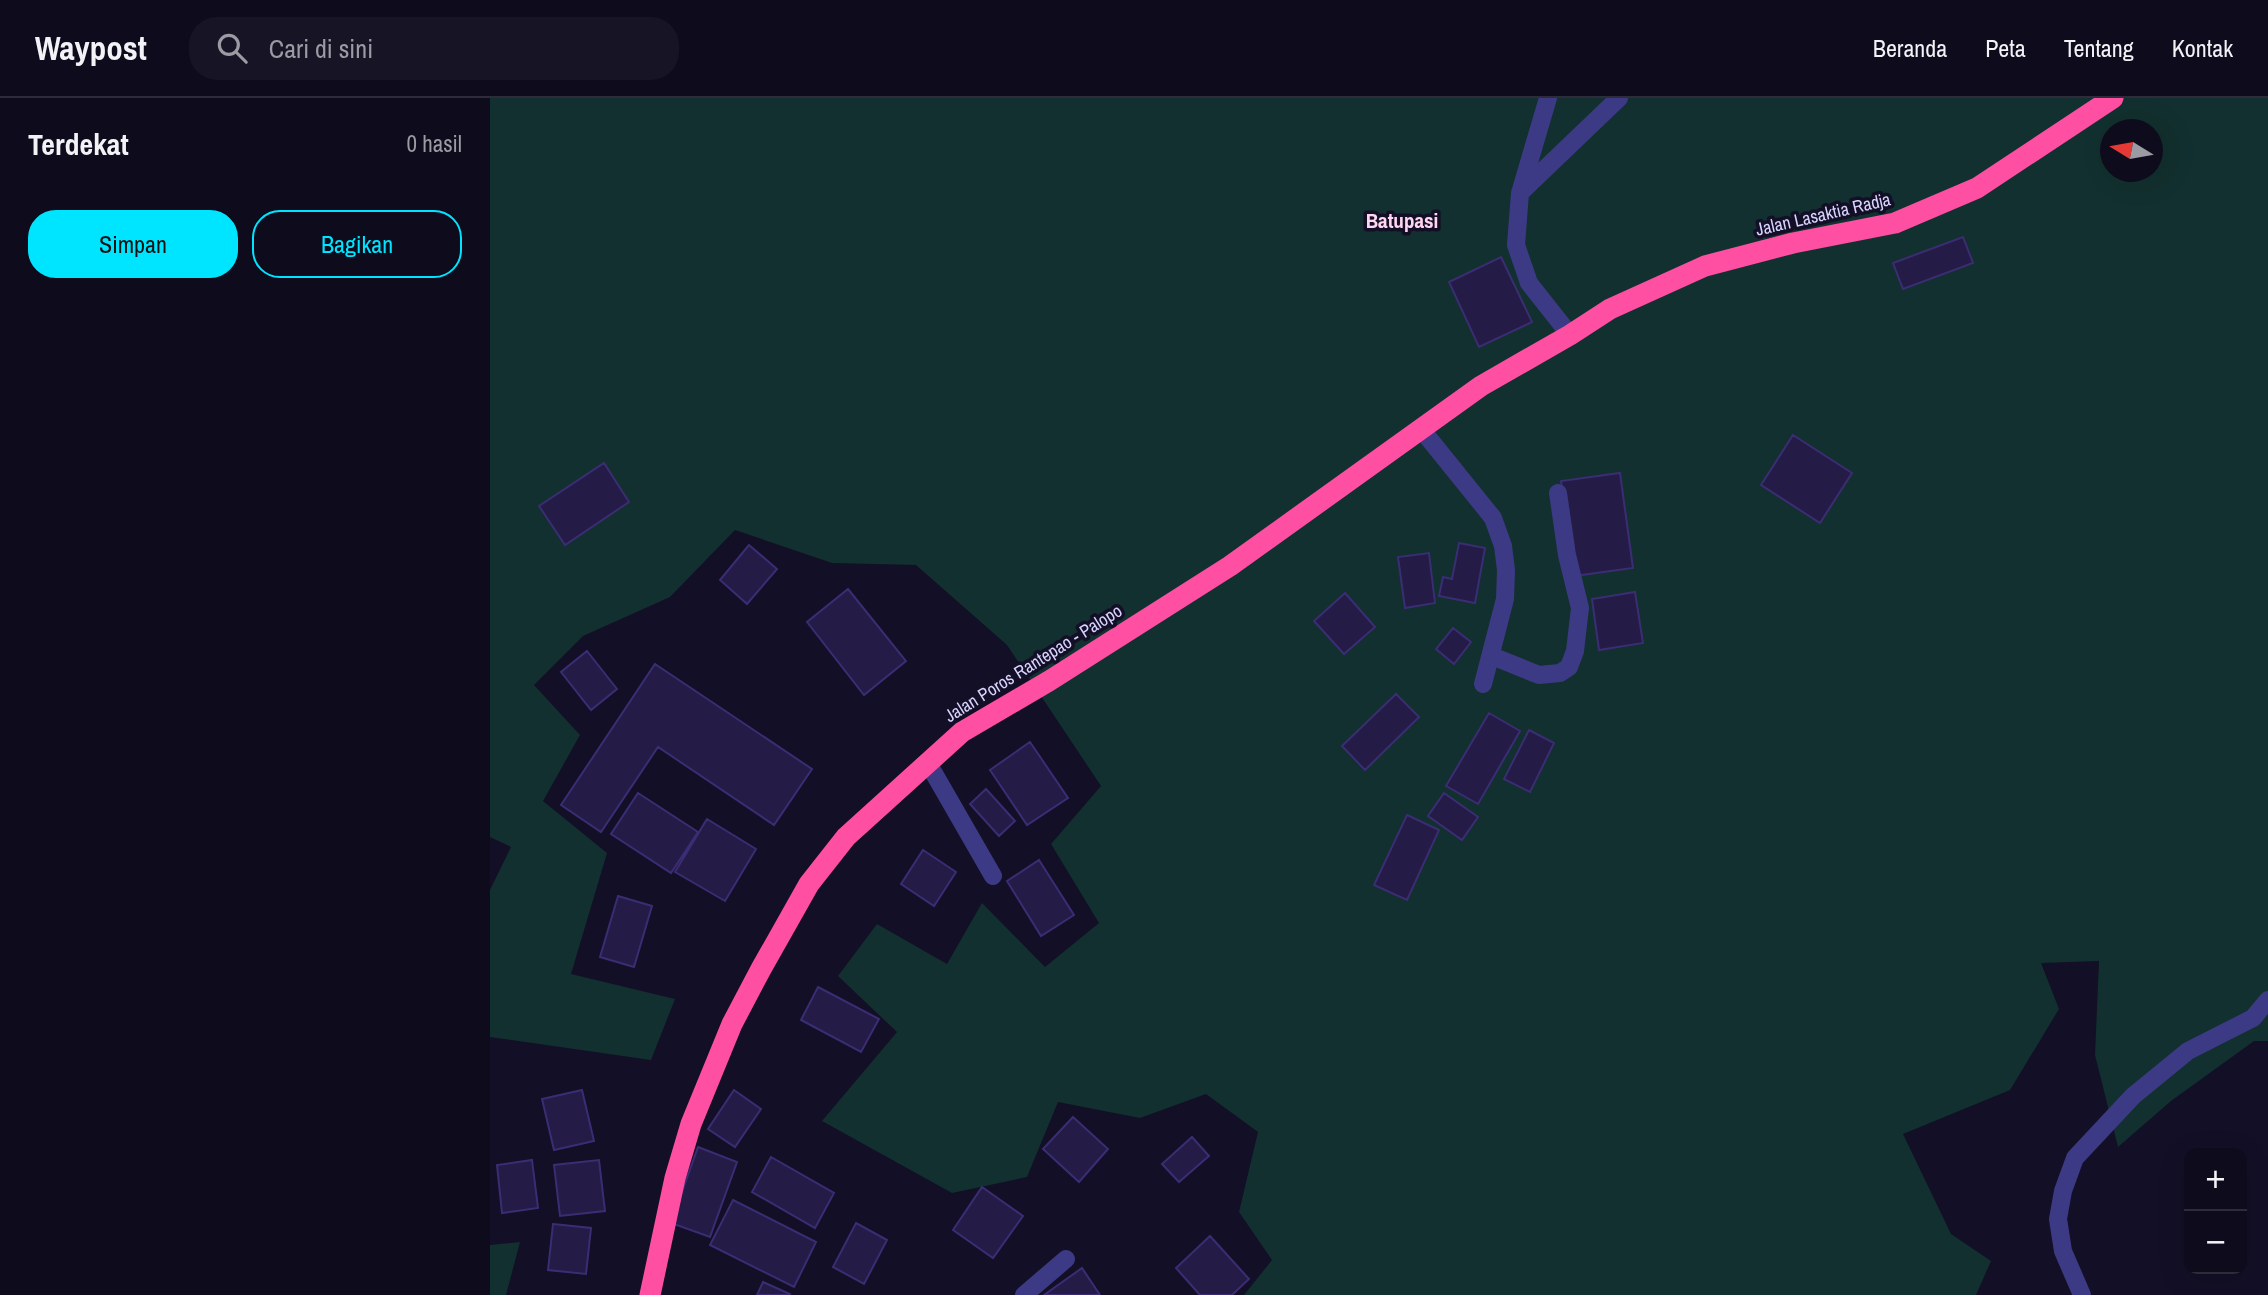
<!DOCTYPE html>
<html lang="id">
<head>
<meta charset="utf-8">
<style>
	:root { --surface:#0e0b1c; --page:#171425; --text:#f1f3f6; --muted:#9b9ba3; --line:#2e2b3b; --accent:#00e5ff }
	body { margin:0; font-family:"Archivo Narrow",sans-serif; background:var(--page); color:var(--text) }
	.controls { position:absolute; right:21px; bottom:21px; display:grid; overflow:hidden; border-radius:14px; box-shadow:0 7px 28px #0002 }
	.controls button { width:63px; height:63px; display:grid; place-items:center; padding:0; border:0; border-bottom:2px solid var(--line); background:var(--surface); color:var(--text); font:35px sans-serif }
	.compass { position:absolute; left:1610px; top:21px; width:63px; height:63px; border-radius:50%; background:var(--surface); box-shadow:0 7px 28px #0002; rotate:281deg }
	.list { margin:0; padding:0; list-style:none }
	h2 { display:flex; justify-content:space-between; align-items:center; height:91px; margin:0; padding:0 28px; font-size:30px }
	h2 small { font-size:23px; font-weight:400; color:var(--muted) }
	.actions { display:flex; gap:14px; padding:21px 28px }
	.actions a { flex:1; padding:16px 0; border:2px solid var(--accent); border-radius:28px; text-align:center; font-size:24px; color:var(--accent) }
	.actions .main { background:var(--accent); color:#111 }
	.icon { flex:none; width:38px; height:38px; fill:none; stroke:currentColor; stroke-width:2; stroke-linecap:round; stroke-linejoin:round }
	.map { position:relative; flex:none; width:1778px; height:1197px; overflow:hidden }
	header { display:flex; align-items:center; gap:42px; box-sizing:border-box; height:98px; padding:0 35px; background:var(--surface); border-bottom:2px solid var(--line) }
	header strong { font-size:33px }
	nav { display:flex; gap:38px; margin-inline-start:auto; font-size:24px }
	.search { width:490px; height:63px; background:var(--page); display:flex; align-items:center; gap:18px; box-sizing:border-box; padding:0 24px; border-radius:28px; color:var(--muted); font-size:26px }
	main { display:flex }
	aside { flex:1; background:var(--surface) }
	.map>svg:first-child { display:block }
</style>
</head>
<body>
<header>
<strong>Waypost</strong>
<div class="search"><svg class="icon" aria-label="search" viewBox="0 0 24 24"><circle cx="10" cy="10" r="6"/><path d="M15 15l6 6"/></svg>Cari di sini</div>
<nav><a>Beranda</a><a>Peta</a><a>Tentang</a><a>Kontak</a></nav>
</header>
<main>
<aside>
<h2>Terdekat<small>0 hasil</small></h2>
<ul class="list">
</ul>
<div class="actions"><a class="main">Simpan</a><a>Bagikan</a></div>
</aside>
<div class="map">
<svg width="1778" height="1197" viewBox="0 0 1778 1197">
	<rect width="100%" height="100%" fill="#130f26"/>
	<path fill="#12302f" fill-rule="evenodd" d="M0,0H1778V943H1764L1681,1003L1628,1049L1605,957L1609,863L1551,865L1569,911L1520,992L1413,1036L1461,1136L1501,1163L1486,1197H754L782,1162L749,1114L768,1034L716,996L650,1020L568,1004L537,1079L462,1095L332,1023L407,934L348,878L387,826L457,866L492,805L555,869L609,825L561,746L611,688L517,547L426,467L342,465L245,432L180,499L93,538L44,587L90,637L53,703L117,755L81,876L185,901L161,962L0,939V792L21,749L0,739ZM1620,32H1662V74H1620Z
		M30,1144L16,1197H0V1147Z"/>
	<path fill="#241b47" stroke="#3b2d73" stroke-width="2" d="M1473,139L1483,165L1413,191L1403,165Z
		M1011,159L1042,224L989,249L959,184Z
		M1303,337L1362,375L1330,425L1271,387Z
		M114,365L139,404L75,447L49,408Z
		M1130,375L1143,470L1084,478L1071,383Z
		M969,445L995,450L985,505L949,498L953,479L962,481Z
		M259,447L287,471L257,506L230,482Z
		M939,455L945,505L915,510L908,459Z
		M358,491L416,563L374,597L317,524Z
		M1145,494L1153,545L1109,552L1102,501Z
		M855,495L885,529L854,556L824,523Z
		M963,530L981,544L964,566L946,551Z
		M97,553L127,591L101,612L71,574Z
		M165,566L322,671L284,727L168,649L111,734L71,707Z
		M906,596L929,619L875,672L852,648Z
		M999,615L1030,633L988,706L956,688Z
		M1039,632L1064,645L1040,694L1014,681Z
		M540,644L578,700L537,727L500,672Z
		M496,691L525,723L509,738L480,706Z
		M148,695L208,734L181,775L121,736Z
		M954,695L988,719L972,742L938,718Z
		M917,717L949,732L917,802L884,787Z
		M217,721L266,751L235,803L185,774Z
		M433,752L466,774L444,808L411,786Z
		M549,762L584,817L551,838L517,783Z
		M128,798L162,808L144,869L110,859Z
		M328,889L389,921L371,954L311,922Z
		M92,992L104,1043L64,1052L52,1001Z
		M244,992L271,1011L245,1049L218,1031Z
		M583,1019L618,1051L589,1084L553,1051Z
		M702,1039L719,1058L689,1084L672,1066Z
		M208,1049L247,1064L220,1139L181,1125Z
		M281,1059L344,1095L325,1130L262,1094Z
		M42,1062L48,1110L12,1115L7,1067Z
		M109,1062L115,1113L70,1118L64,1067Z
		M492,1089L533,1118L503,1160L463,1132Z
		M243,1102L326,1144L304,1189L220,1147Z
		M366,1125L397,1142L374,1186L343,1169Z
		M63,1126L101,1130L96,1176L58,1172Z
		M720,1138L759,1181L742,1197H710L686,1170Z
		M592,1170L610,1197H554Z
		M273,1184L300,1196L299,1197H267Z"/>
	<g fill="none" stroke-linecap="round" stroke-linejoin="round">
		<path stroke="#3d3a85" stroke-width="18" d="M1058,0L1030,95L1026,147L1039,185L1080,237
			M1032,93L1129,0
			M932,332L1003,420L1013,448L1016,472L1015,501L993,586
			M1002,558L1049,577L1070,575L1079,569L1085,553L1090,510L1077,457L1068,395
			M438,665L503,778
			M534,1197L576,1161
			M1592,1197L1573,1153L1568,1121L1573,1093L1585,1060L1643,998L1698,953L1763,920L1778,902"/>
		<path stroke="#ff4fa3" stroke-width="21" d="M160,1197L185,1080L201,1026L242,926L271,871L319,786L356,739L472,634L559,583L740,468L991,288L1080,237L1120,211L1215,168L1303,145L1405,125L1487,90L1623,0"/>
	</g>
	<g text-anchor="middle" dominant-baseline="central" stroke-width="7" stroke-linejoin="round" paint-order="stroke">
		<g font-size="18" fill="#d9d4ff" stroke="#130f26">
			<text transform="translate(1333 116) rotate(-13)">Jalan Lasaktia Radja</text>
			<text transform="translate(543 565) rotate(-32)">Jalan Poros Rantepao - Palopo</text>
		</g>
		<g font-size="21" font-weight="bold" fill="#ffd6f0" stroke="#130f26">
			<text x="912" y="122">Batupasi</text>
		</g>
	</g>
</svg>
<div class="controls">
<button>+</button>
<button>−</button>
</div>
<svg class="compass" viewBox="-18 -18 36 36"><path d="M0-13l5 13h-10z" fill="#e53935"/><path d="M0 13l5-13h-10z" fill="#9b9ba3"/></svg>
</div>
</main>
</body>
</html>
